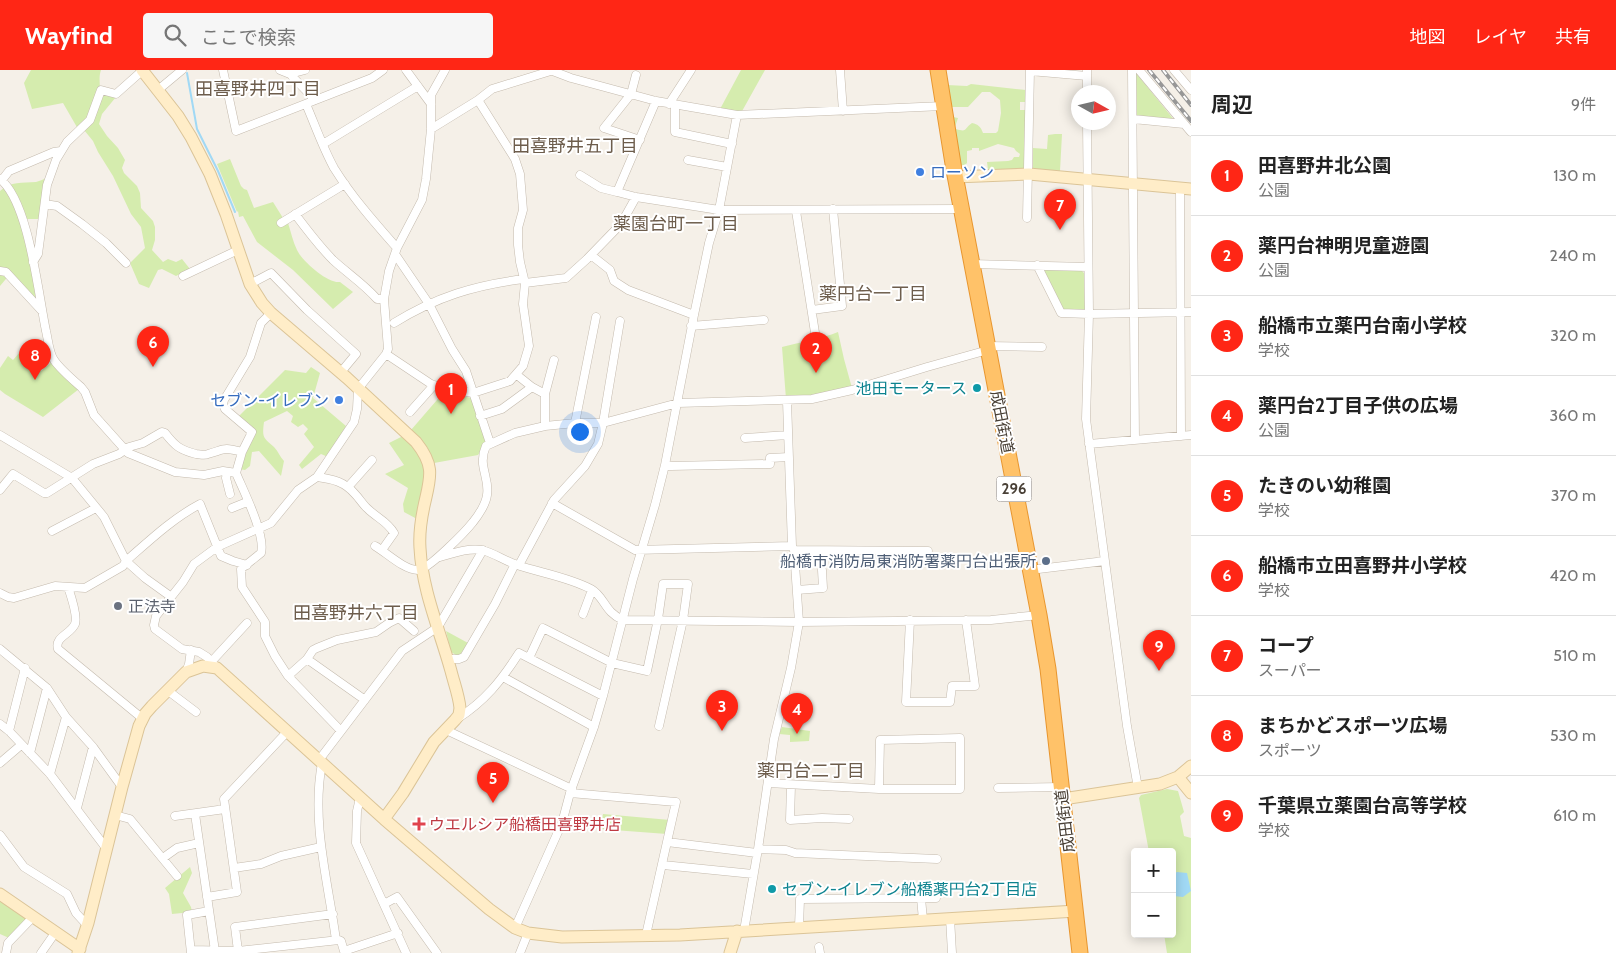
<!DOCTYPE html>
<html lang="ja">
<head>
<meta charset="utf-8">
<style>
	:root { --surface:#fff; --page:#f6f6f6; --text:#222; --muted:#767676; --line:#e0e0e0; --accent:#ff2615 }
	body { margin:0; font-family:Cabin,"Noto Sans JP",sans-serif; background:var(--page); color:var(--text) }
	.controls { position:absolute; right:15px; bottom:15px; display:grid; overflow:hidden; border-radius:5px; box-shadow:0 2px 12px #0003 }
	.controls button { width:45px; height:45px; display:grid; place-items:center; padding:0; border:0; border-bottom:1px solid var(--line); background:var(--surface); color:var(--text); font:25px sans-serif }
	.compass { position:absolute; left:1071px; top:15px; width:45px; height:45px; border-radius:50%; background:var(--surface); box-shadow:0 2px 12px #0003; rotate:98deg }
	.you { position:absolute; left:579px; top:361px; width:18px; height:18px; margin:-12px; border:4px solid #fff; border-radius:50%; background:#1a73e8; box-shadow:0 0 0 8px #1a73e833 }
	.badge { display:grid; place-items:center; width:32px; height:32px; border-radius:50%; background:var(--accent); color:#fff; font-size:16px; font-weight:700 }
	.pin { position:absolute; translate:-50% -41px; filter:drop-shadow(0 1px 2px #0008) }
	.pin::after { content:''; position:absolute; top:26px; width:18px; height:15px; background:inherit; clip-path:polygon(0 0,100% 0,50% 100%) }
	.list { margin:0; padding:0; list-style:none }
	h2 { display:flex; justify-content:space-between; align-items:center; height:65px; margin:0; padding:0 20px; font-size:21px }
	h2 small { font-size:16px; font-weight:400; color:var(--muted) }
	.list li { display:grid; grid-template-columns:32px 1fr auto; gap:15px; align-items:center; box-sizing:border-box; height:80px; padding:0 20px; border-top:1px solid var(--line) }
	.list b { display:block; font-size:19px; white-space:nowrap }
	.list p { margin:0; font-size:16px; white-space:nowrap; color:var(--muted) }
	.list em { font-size:16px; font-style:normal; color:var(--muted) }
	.icon { flex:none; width:28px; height:28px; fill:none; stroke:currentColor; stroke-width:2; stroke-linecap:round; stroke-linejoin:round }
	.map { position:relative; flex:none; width:1191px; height:883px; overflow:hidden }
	header { display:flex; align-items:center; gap:30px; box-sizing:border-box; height:70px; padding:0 25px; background:var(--accent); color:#fff }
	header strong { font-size:24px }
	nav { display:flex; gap:28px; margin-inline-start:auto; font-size:18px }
	.search { width:350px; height:45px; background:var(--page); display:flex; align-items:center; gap:12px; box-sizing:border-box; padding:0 18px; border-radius:5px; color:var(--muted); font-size:19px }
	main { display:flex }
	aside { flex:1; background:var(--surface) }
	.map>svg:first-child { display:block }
</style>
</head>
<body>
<header>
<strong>Wayfind</strong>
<div class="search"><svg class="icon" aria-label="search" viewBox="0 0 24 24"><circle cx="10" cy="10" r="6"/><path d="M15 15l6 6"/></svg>ここで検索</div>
<nav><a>地図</a><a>レイヤ</a><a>共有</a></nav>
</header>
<main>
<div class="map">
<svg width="1191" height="883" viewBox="0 0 1191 883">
	<rect width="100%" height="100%" fill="#f5f0e8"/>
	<path fill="#d5ecae" d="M31,0H101C98,9 101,13 99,20C94,35 88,48 78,59L63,33L32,39L24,13Z
		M741,0H765L741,43L719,41Z
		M1136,3L1175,51L1137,47Z
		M971,14L1026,20V32H1020V40H1026V99L988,100L987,92L1008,91L1012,90L1014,87H1019L1020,84L1016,81L1014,78L998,74L979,81V78H972V80L967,81V93L965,95H960L953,47L958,48L955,57L956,59C968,63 964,58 972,53C978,54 981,57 983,63H996L998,61L1001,43L1000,30L990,22H982L968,37H951L947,15L967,16Z
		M102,23L116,27L102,44L99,54L107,66L118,78L125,90L122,98L124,103L137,116L140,123L141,138L153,151L155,157V170L152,180L163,192L168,189L176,192L182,189L190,199L176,206L162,199L158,200L149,218L139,214L130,193L145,178L141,157L131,144L113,106L98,82L93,71L84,60Z
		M1055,64H1062L1060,101L1033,99V78L1047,79L1048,65Z
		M230,89L241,116L244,119L247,120L254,138L273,132L283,148L278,152L281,157L288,153C291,162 293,172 297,180C302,191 328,214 340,212L353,222L333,239L293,200L257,172L243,146L239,147L238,141L237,142L217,94Z
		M48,107L41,149H22L39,233L10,204L0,216V121C11,111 22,113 36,112C40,111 44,109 48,107Z
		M1043,199L1081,200L1084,203L1085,239L1083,241L1062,240Z
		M838,262L844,289L852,318L811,327L786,329L782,277C801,272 821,269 838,262Z
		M20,282L41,301L52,292L79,319L43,347L5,324L0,320V298L8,286L13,290Z
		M311,297L320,303L313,328L346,356L328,387L321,384L302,399L299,395L314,377L304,364L308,359L303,354L298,357L291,352L293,346L287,341L264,352C262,368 263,367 274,377C278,381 280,387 284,391L281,406L259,381L252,382L250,396L245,400L239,399L244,383L252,368L238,347L285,300L306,303Z
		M443,323L472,328L486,374L478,385L434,393L427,377L411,360Z
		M403,366C408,371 413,375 417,380C433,400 422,427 417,449L404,442L403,434L408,418L385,404L404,395L389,373Z
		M446,561L468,573L460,585H456L451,582Z
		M782,657L810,661L809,671L790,672V665L779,664Z
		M1167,719L1178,721L1184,742L1180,746L1184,766L1191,768V883H1167L1164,864H1172V782H1149L1139,728L1141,725Z
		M603,744L670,750L667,764L600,759Z
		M190,797L192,803L183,823L191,837L192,842L172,844L169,824L165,818Z
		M0,830L25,847L26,850L9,868L0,864Z"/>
	<path fill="#a1d9f5" d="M1177,802L1187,803L1191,821L1183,827L1173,826L1172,805Z"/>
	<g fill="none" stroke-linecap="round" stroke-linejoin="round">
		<path stroke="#a1d9f5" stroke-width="2" d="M187,3L197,59L218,101L235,142"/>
		<g stroke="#c4baad" stroke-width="9">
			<path id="street" d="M223,0L236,61L372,8L383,0
				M280,0L290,4L315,30
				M406,0L431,34
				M550,0L571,8L656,31L737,45L943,36
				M840,0L843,41
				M1087,0V22
				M1132,0L1135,370
				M1139,0L1191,62
				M1174,0L1191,20
				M1030,1L1087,6
				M290,4L305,0
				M636,5L631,24L604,58L640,70
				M158,20L182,0
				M656,31L617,122L636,127L719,140L961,139
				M306,34C315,55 323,78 334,98C352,127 375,153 397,178
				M669,34L691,0
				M675,36V62L732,74
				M1133,49L1184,54
				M1087,52L1089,244L1086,349L1127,656L1138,718
				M431,59L478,30L492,19L554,0
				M323,74L418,16
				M688,90L727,97
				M580,105L601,118L617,122
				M0,109C29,132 38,223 46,261C48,269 49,283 54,290C60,299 73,310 81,317L85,322L94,345L128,383L175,402L204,405L223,401L236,403C243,420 266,465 261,483L241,499L242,517L265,552V566L275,586L288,606L341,661
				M2,110L9,101L54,82L61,81
				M1180,118L1181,366
				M45,134L57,136L82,154L106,173L126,193
				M796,141L816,269
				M295,144C307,160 319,176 333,190C347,203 364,214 377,229H384
				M1027,148L1030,0
				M281,153L345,114
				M395,184L429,234L452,279L466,301L490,373
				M591,185L610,200L614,211L628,220L694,245
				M33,192L38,184L47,115L56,90L67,72L90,50L101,20L116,24L143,0
				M972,194L1088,197
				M1037,195L1061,243L1089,244L1191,242
				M0,201L6,202L41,240
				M183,206L238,180
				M525,213L566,208L587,189L621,154L636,127
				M250,214L271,203L307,240L356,284L341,302
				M812,240L842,236L833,139
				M394,253C436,227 475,215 524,209
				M691,256L764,250
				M987,276L1042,277
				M386,284L431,314L441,318L473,323L510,311L523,296L529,276L523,234L525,213L520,192L518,175V158L523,140L520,104L515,89L478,30
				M517,305L532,317L545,324V356
				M545,324L554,290
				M410,342L434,315
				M480,346L502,339L532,317
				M575,353L596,247
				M0,365L72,408L104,447L126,491L145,508L170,526
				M745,368L788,365
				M1089,374L1191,365
				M665,395L671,396L770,394V388L789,387
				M227,402L226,408L230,424
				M236,403L242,382L252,362L225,339L223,334L224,330L250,287L261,253L271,243
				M317,407C333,409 345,412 355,424C360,429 363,435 368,439C377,448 387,451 394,463L382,480
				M348,417L372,390
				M0,420L13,404L44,423H47L93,394L119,384L129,377L143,373L162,362L165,363C175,376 180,380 196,384C200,384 204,386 208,384C226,379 222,377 242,382
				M552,433L635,480L792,476
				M232,438L247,432
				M52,461L96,438
				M375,476C387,483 404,500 418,500C428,500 466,461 473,452C478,446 486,434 487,425C490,407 477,396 486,376L515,363L545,356L575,353H603L678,333L812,329L852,320L927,297L988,280
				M794,480L928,481
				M440,487C454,483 467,478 482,480C494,483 505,491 517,495C541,503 568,507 591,519C605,527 604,542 623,550L799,552L991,550L1039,545
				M519,495L554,430L585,396L598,374L603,353L620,251
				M1030,500L1105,491
				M68,517C71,526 78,546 75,554C71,564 54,567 58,579L143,649
				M797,520L823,518L822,500
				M0,523L8,527L14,528L55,516L85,518L123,496L126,491C150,470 172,449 200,434L221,486L233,491L247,495
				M583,544L592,520
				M910,550L906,632H950L952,616H975L966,550
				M0,579L47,618L66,647L93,677L122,717
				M529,588L543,558L612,593L647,601L658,549L663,514H688L683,550L659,656
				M307,589L365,630
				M448,589H459L464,587L495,534L515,494
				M212,591L247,553
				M217,598L207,587L199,582L182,579L155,559L154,555L156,546L183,512L194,494L217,477L271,453L298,420L317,407L354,352L357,339L358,319L386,284L388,279L384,229L389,201L397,178L422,130L426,109L431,59V25L445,0
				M186,602L189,594L191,580
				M288,606L307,589L313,580L317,578L337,570L376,562L389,553L399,548L414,561
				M503,607L594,657
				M167,620L196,642
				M457,649C485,631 501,611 519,583L603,626
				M0,654L9,661L50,704L106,778
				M446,660L572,719
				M9,661L25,598
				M30,683L47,618
				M319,690L402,581L438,557L483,480
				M0,693L21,675
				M322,693C311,752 328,811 336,870
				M50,704L66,647
				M768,713L879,719H960V668L880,670L879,719
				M791,715L790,750L822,748L849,749
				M998,718L1061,717
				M570,723L676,732L646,865
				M360,728L357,741L356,773L406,883
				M77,738L93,677
				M195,744L215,881
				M115,745L130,749L177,806
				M175,746L225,739
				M0,765L24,797L67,824L76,843L87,855
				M667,772L757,783
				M758,779L786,780L795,783L937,789
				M163,788L177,778L199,773
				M663,795L753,804
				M234,798L261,794L281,786L321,777
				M207,827L237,822L224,729L287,662
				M921,828L923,850
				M384,834L397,827L437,883
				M950,848L952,883
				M799,857L800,829L936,828
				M515,858L562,753L570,723L594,657L603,626L633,509L655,435L665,395L694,245L709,173L719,140L737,45
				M744,861L758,779L774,669L791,598L799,552L794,480L792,476L787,331
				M819,877L820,883
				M191,880L238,881L339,870L341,871L344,881L398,863
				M238,881L235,857L333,844
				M6,883L8,873L33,847
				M41,883L55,863
				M191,883L187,845L209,841
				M520,883L528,863"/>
		</g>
		<g stroke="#dbc497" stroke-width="13">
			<path id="secondary" d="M142,0L178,46L191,67L210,104L226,144L250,214L262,233L271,243L347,308L416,372C436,397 430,408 424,436C421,450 419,464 420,478C422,520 440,561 451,601C454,613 459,626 460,638L459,645L455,650L434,672L403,723L384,749
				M955,107L1029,104L1191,119
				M1178,707L1191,723
				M1063,729L1160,714L1178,707L1191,696
				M0,824L80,879
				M78,883L88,853L122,717L139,656L145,644L152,636L186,602L203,596L217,598L384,749L489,839L515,858L528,863L562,867L680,865L1076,841
				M730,883L737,861"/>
		</g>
		<g stroke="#e8962f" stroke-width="17">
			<path id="highway" d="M938,0L954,100L1039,545L1048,599L1080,883"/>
		</g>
		<use href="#street" stroke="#fff" stroke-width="8"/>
		<use href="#secondary" stroke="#ffedc8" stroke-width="11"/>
		<use href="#highway" stroke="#ffc269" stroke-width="15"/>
		<g stroke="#979797" stroke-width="4">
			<path id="rail" d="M1149,0L1191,51
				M1163,0L1191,35"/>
		</g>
		<use href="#rail" stroke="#fff" stroke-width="2" stroke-dasharray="5.5" stroke-linecap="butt"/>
	</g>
	<g fill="#3f7fe0" stroke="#fff" stroke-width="2">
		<circle cx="920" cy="102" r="5"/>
		<circle cx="339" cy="330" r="5"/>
	</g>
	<g fill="#0f9aa8" stroke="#fff" stroke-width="2">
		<circle cx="977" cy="318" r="5"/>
		<circle cx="772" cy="819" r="5"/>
	</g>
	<circle fill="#5c6f8a" stroke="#fff" stroke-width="2" cx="1046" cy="491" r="5"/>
	<circle fill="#6b7280" stroke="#fff" stroke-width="2" cx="118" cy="536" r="5"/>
	<path fill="#e0444e" stroke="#fff" stroke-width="2" d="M416.5 746.5h5v5h5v5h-5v5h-5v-5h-5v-5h5z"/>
	<g text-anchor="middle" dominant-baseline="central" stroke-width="4" stroke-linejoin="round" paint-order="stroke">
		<rect fill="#fff" stroke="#807972" stroke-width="1" x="996.5" y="406.5" width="35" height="25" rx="4"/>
		<g font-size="15" font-weight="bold" fill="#494036">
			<text x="1014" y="419">296</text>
		</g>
		<g font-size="16" fill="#366cbe" stroke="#fff" text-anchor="start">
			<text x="930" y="102">ローソン</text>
			<text x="329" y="330" text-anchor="end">セブン-イレブン</text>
		</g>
		<g font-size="16" fill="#0d838f" stroke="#fff" text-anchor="end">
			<text x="967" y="318">池田モータース</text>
			<text x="782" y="819" text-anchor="start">セブン-イレブン船橋薬円台2丁目店</text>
		</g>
		<g font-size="16" fill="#494036" stroke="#fff">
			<text transform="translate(1002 352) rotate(79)">成田街道</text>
			<text transform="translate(1065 751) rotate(-97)">成田街道</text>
		</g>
		<g font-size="16" fill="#4e5e75" stroke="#fff" text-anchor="end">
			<text x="1036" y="491">船橋市消防局東消防署薬円台出張所</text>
		</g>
		<g font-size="16" fill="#5b616d" stroke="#fff" text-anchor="start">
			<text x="128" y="536">正法寺</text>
		</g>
		<g font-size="16" fill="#be3a42" stroke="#fff" text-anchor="start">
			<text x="429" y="754">ウエルシア船橋田喜野井店</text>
		</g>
		<g font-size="18" fill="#6d5d4c" stroke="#fff">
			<text x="258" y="19">田喜野井四丁目</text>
			<text x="575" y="76">田喜野井五丁目</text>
			<text x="676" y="154">薬園台町一丁目</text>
			<text x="873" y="224">薬円台一丁目</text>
			<text x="356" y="543">田喜野井六丁目</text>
			<text x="811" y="701">薬円台二丁目</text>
		</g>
	</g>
</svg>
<div class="controls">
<button>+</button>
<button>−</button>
</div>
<svg class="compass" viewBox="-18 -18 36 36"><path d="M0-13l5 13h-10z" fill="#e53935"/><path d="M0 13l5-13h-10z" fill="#767676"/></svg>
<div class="you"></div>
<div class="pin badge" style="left:451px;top:344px">1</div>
<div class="pin badge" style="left:816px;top:303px">2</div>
<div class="pin badge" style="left:722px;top:661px">3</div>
<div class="pin badge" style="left:797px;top:664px">4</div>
<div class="pin badge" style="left:493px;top:733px">5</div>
<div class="pin badge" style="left:153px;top:297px">6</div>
<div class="pin badge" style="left:1060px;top:160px">7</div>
<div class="pin badge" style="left:35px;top:310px">8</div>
<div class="pin badge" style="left:1159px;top:601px">9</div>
</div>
<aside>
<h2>周辺<small>9件</small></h2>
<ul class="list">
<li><span class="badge">1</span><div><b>田喜野井北公園</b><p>公園</p></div><em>130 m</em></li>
<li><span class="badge">2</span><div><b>薬円台神明児童遊園</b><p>公園</p></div><em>240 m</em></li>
<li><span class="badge">3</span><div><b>船橋市立薬円台南小学校</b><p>学校</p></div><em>320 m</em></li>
<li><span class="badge">4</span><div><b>薬円台2丁目子供の広場</b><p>公園</p></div><em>360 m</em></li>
<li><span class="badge">5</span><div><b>たきのい幼稚園</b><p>学校</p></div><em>370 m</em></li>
<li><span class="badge">6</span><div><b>船橋市立田喜野井小学校</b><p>学校</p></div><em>420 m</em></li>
<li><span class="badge">7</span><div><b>コープ</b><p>スーパー</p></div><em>510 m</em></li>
<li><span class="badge">8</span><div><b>まちかどスポーツ広場</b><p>スポーツ</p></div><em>530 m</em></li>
<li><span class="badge">9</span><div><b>千葉県立薬園台高等学校</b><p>学校</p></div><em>610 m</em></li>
</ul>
</aside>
</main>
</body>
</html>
